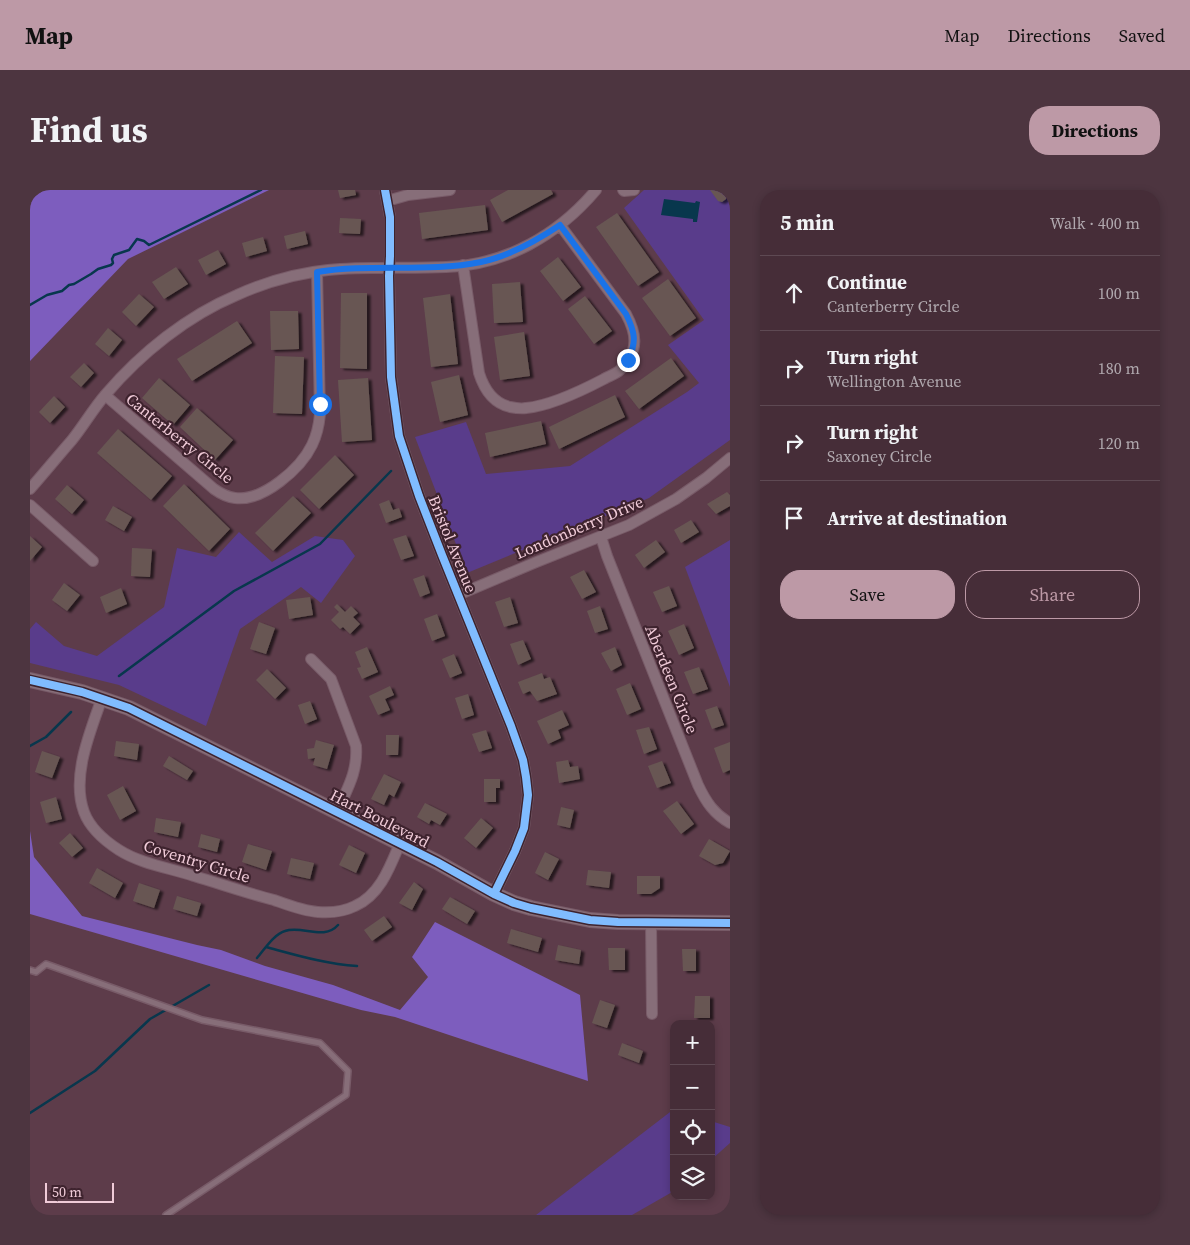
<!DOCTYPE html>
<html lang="en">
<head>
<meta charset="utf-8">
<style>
	:root { --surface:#462d38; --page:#4d3540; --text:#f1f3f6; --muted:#b0a8ae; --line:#5e4953; --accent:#bd99a6 }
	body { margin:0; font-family:"Source Serif 4",serif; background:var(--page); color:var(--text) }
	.controls { position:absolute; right:15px; bottom:15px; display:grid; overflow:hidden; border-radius:10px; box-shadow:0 2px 8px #0003 }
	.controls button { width:45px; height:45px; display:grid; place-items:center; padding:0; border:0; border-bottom:1px solid var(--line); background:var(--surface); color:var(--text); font:25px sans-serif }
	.scale { position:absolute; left:15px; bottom:12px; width:69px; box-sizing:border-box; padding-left:5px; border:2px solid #f0cbd8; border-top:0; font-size:14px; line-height:18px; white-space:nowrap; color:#f0cbd8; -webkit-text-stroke:4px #3e232e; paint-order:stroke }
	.stop { position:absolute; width:15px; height:15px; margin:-11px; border:4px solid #1a73e8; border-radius:50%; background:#fff }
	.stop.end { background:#1a73e8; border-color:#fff; box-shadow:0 1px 5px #0008 }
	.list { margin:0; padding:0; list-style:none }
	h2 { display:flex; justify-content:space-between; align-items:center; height:65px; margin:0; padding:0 20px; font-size:21px }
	h2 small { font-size:16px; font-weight:400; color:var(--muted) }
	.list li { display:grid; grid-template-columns:32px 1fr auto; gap:15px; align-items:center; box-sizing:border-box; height:75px; padding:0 20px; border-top:1px solid var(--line) }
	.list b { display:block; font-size:19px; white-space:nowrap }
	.list p { margin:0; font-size:16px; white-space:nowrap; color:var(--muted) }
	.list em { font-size:16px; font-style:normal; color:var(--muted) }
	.actions { display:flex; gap:10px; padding:15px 20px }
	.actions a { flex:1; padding:11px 0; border:1px solid var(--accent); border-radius:20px; text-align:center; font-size:18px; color:var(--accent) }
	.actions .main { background:var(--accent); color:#111 }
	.icon { flex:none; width:28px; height:28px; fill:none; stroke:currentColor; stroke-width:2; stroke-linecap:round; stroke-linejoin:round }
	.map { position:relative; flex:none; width:700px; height:1025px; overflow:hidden; border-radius:20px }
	header { display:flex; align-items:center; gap:30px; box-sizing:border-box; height:70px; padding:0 25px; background:var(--accent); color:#111 }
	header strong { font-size:24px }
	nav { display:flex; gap:28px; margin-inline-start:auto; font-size:18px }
	.intro { display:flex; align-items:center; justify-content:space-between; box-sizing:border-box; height:120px; padding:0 30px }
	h1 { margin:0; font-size:35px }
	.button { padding:12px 22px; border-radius:20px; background:var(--accent); color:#111; font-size:18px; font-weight:700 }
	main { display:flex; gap:30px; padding:0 30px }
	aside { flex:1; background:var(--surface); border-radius:20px; box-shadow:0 2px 8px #0003 }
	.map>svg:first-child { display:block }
</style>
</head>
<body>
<header>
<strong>Map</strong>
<nav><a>Map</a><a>Directions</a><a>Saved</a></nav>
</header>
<div class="intro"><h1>Find us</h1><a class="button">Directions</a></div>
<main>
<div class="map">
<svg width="700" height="1025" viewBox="0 0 700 1025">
	<defs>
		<filter id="shadow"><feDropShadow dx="3.5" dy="2" stdDeviation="1" flood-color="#0009"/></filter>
	</defs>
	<rect width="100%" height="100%" fill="#5d3c4a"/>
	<path fill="#593c8b" d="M614,0H700V250L619,308L437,383L385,247L436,232L456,284L540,276L657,202L669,193L638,155L674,130L594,18Z
		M209,342L242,372L285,346L313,350L325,366L291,413L271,397L210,439L176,536L89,495L0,473V439L6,432L34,456L67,466L134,417L147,358L186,367Z
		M700,350V497L655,377Z
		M644,919V1001L602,1025H506Z
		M681,931L700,937V953L681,970Z"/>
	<path fill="#7d5dbe" d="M14,0H239L98,69L0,171V10Z
		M0,641L4,667L52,726L167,755L191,760L235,776L303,795L370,820L398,787L382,767L405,732L550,805L558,891L365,827L331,820L0,724Z"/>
	<path fill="#08374d" d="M634,9L665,13L666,11L670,12L667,32H663V29L631,25Z"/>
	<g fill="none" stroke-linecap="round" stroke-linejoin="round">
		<path stroke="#08374d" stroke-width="2.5" d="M0,115L17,105L32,101L39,95L44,94L61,84L68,79L81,75L83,73L82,69L84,65L99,60L107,49L114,51L119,55L231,0
			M89,486L204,401L290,354L361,281
			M0,556L16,547L41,522
			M236,757C266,765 296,774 327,776
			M227,768C234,760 244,744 255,741C272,735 294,751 308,735
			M0,923L65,881L120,829L179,795"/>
	</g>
	<path fill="#675753" filter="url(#shadow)" d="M308,0H325L326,5L310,8Z
		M478,0H521L523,4L472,32L460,10Z
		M680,0H692L696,5V9L692,12L688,11Z
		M455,15L458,40L392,49L389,23Z
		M587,23L629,82L608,96L566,37Z
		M310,28L331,29L330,44L309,43Z
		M275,41L278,54L257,59L254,46Z
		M233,47L237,61L216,67L212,53Z
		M188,60L196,74L176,85L168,70Z
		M528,67L551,97L533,111L510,81Z
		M146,77L158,94L134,109L122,92Z
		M638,89L666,128L640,146L612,108Z
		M490,92L493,132L464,133L462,94Z
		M311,103H337V179L310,178Z
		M109,104L124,117L106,136L92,122Z
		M420,104L428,174L401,177L393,108Z
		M555,106L582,141L564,154L538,119Z
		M240,121H268L269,159L241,160Z
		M207,131L222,153L162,191L147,169Z
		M78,138L92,150L79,166L65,154Z
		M494,142L500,186L470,190L464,147Z
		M245,166L274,167L272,224L243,223Z
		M641,168L654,186L609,219L595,201Z
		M54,173L64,183L51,197L40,187Z
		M429,185L438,225L410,232L401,192Z
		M129,188L160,215L143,235L112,208Z
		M338,188L342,250L312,252L308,190Z
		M585,205L595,227L529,259L519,237Z
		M24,206L35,217L20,233L9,222Z
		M167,218L203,250L185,270L150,237Z
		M511,231L516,254L460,267L455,243Z
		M88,239L142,286L121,310L67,263Z
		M305,265L324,285L289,319L270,300Z
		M154,294L200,339L179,361L133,316Z
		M37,295L54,310L42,324L25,309Z
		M697,302L700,305V316L686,324L677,314Z
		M263,306L281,323L243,361L225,343Z
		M359,310L363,320L369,318L372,327L356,333L349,314Z
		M83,316L102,327L94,341L75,330Z
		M661,330L669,342L651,353L644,340Z
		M376,345L384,366L371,370L363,349Z
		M0,346L12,357L0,371Z
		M626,350L635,362L614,378L605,365Z
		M102,358L122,359L120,387L101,386Z
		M554,380L566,402L552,409L540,387Z
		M394,385L400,403L390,407L383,389Z
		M34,393L50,405L37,421L22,410Z
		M639,396L647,416L632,422L623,402Z
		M91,398L97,414L76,423L70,407Z
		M280,407L283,425L259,429L256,410Z
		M480,407L488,433L474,437L465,412Z
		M307,414L315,422L321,416L328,423L323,427L330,434L320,444L313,437L310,439L301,430L309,422L304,417Z
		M570,416L578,439L565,443L557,421Z
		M407,424L415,446L402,451L394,429Z
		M229,432L245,438L236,464L220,459Z
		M654,434L664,458L649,465L638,441Z
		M493,450L501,469L488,475L480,454Z
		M337,457L348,482L332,489L327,478L331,477L325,462Z
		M585,457L592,475L581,481L571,463Z
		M424,464L432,483L420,488L412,469Z
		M669,477L678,499L663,504L654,482Z
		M237,479L256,498L245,509L226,490Z
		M512,483L514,489L520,487L527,504L507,511L500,501L493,504L488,492Z
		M600,493L611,519L597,525L586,499Z
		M360,496L364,505L355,509L360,520L348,525L339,506Z
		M438,504L444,525L432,529L425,508Z
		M280,511L287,529L275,534L268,515Z
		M687,516L694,535L682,539L675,520Z
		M532,520L539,535L528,540L531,548L518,554L507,531Z
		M619,537L627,559L614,564L606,540Z
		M456,540L462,558L449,562L442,544Z
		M356,545H369L368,565H356Z
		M286,550L304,555L297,579L283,575L285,568L278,569L277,559L284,558Z
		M86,551L109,554L107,570L84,566Z
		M700,552V580L693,583L684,558Z
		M12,561L30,567L22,588L5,582Z
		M139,566L163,581L157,590L133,576Z
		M538,570L540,577L548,576L550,589L529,593L526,572Z
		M632,571L641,593L627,598L618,576Z
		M354,584L371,592L364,607L359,604L354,615L341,609Z
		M454,589H470V598H466V612H454Z
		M93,596L106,621L90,630L77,605Z
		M26,607L32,629L16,633L10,612Z
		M647,611L664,634L651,644L633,621Z
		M395,613L417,624L410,635L401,630L399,634L387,627Z
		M531,617L544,620L540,638L527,635Z
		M126,628L151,632L148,647L124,642Z
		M451,628L463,638L446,658L434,648Z
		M40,643L53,658L42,667L29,653Z
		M171,644L190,649L187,662L168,657Z
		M679,649L700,661L693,673L685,675L669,666Z
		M218,654L242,661L236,680L212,672Z
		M319,655L335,663L326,683L309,675Z
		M515,662L529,669L518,690L505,683Z
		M261,668L284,673L280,689L257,684Z
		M67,678L93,693L85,708L59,693Z
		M558,680L581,682L579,698L556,695Z
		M607,686H630V698L621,704H607Z
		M384,692L393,699L382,720L369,713Z
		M109,693L130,700L124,718L103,711Z
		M147,706L171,713L167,726L143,719Z
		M420,707L445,721L437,734L412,719Z
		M354,726L362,737L342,751L334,740Z
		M481,739L512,748L508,762L477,753Z
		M528,755L551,760L549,774L525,770Z
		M578,758H595V780H579Z
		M652,759H666V781H653Z
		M665,806H680V828H664Z
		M570,810L585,815L577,838L562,833Z
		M592,853L613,861L609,873L588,865Z"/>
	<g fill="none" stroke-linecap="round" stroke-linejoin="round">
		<g stroke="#785b68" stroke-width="8">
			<path id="lane" d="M0,780L6,782L16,774L172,830L290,853L318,881L316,905L136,1025"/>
		</g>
		<g stroke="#785b68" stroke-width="12">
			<path id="street" d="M355,0L360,27V66L359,86L361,187L369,246L389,306L412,365L481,536L493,570L496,587L498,605L494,638L485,661L464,704
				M593,0L594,1L604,0
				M357,11L378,5L420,0
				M433,75L449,183C454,199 463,213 480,217C485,218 491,219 496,218C519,216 553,200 574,189C579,186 586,184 590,180C595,175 600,167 603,160C607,148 602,135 596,124L530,35
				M75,205L184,299C191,304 197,307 205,308C233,312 271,278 282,255C287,245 289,235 290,224L287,82
				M0,299C14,283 28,266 42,250C54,235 63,219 76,204C111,163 157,126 207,105C236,92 267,83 298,80C337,76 377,79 416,77C476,75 528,45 566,0
				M0,315L63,371
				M571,347L577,366L668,595C676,612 684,624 700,633
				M428,405L504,373L599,335L646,309L676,288L700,268
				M281,469L301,489L326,556C328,582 317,599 307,622
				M72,508C60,542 41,587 54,622C60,638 75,651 89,660C111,674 140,678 164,686C191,694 217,703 244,710C258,715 273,721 288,722C300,723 313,722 325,716C350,705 360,677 370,653
				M621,732L622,824"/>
		</g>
		<g stroke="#785b68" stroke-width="16">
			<path id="secondary" d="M0,490L52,502L99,518L407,672L464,704L484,713L501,718L560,730L588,732L700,733"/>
		</g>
		<use href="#lane" stroke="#876e79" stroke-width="5"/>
		<use href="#street" stroke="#876e79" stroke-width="10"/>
		<use href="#secondary" stroke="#876e79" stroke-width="14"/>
		<g stroke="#3e232e" stroke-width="11">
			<path id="cycleway" d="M355,0L360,27V66L359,86L361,187L369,246L389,306L412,365L481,536L493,570L496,587L498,605L494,638L485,661L464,704
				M0,490L52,502L99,518L407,672L464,704L484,713L501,718L560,730L588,732L700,733"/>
		</g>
		<use href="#cycleway" stroke="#80bcff" stroke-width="8"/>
	</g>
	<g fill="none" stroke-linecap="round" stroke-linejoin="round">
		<path stroke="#1a73e8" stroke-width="6" d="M290,214L287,82C341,73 397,83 451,72C480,66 506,51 530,35L596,124C605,142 607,152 598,170"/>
	</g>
	<g text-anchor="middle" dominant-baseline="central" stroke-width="4.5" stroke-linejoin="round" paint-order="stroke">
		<g font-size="16" fill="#f0cbd8" stroke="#3e232e">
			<text transform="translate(150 248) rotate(39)">Canterberry Circle</text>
			<text transform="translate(549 337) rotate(-23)">Londonberry Drive</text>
			<text transform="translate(423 354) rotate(68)">Bristol Avenue</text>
			<text transform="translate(642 489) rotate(68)">Aberdeen Circle</text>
			<text transform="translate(350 628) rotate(27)">Hart Boulevard</text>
			<text transform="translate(167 671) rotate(17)">Coventry Circle</text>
		</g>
	</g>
</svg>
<div class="controls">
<button>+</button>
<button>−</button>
<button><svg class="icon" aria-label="locate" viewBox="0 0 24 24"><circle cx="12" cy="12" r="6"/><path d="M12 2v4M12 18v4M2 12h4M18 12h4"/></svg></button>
<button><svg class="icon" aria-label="layers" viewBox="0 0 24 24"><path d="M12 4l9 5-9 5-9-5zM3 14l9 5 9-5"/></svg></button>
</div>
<div class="scale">50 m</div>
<div class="stop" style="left:290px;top:214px"></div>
<div class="stop end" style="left:598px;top:170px"></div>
</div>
<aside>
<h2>5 min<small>Walk · 400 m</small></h2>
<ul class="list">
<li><svg class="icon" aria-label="ahead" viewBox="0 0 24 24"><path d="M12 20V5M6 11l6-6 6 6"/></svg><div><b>Continue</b><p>Canterberry Circle</p></div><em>100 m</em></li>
<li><svg class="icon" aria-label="right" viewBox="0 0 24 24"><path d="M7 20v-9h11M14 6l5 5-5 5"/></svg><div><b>Turn right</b><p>Wellington Avenue</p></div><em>180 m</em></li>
<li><svg class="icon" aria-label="right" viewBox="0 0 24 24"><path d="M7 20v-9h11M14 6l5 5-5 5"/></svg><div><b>Turn right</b><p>Saxoney Circle</p></div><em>120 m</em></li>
<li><svg class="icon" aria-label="arrive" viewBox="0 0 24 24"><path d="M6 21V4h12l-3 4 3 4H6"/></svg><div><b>Arrive at destination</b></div></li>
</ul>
<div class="actions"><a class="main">Save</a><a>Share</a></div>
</aside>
</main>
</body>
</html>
